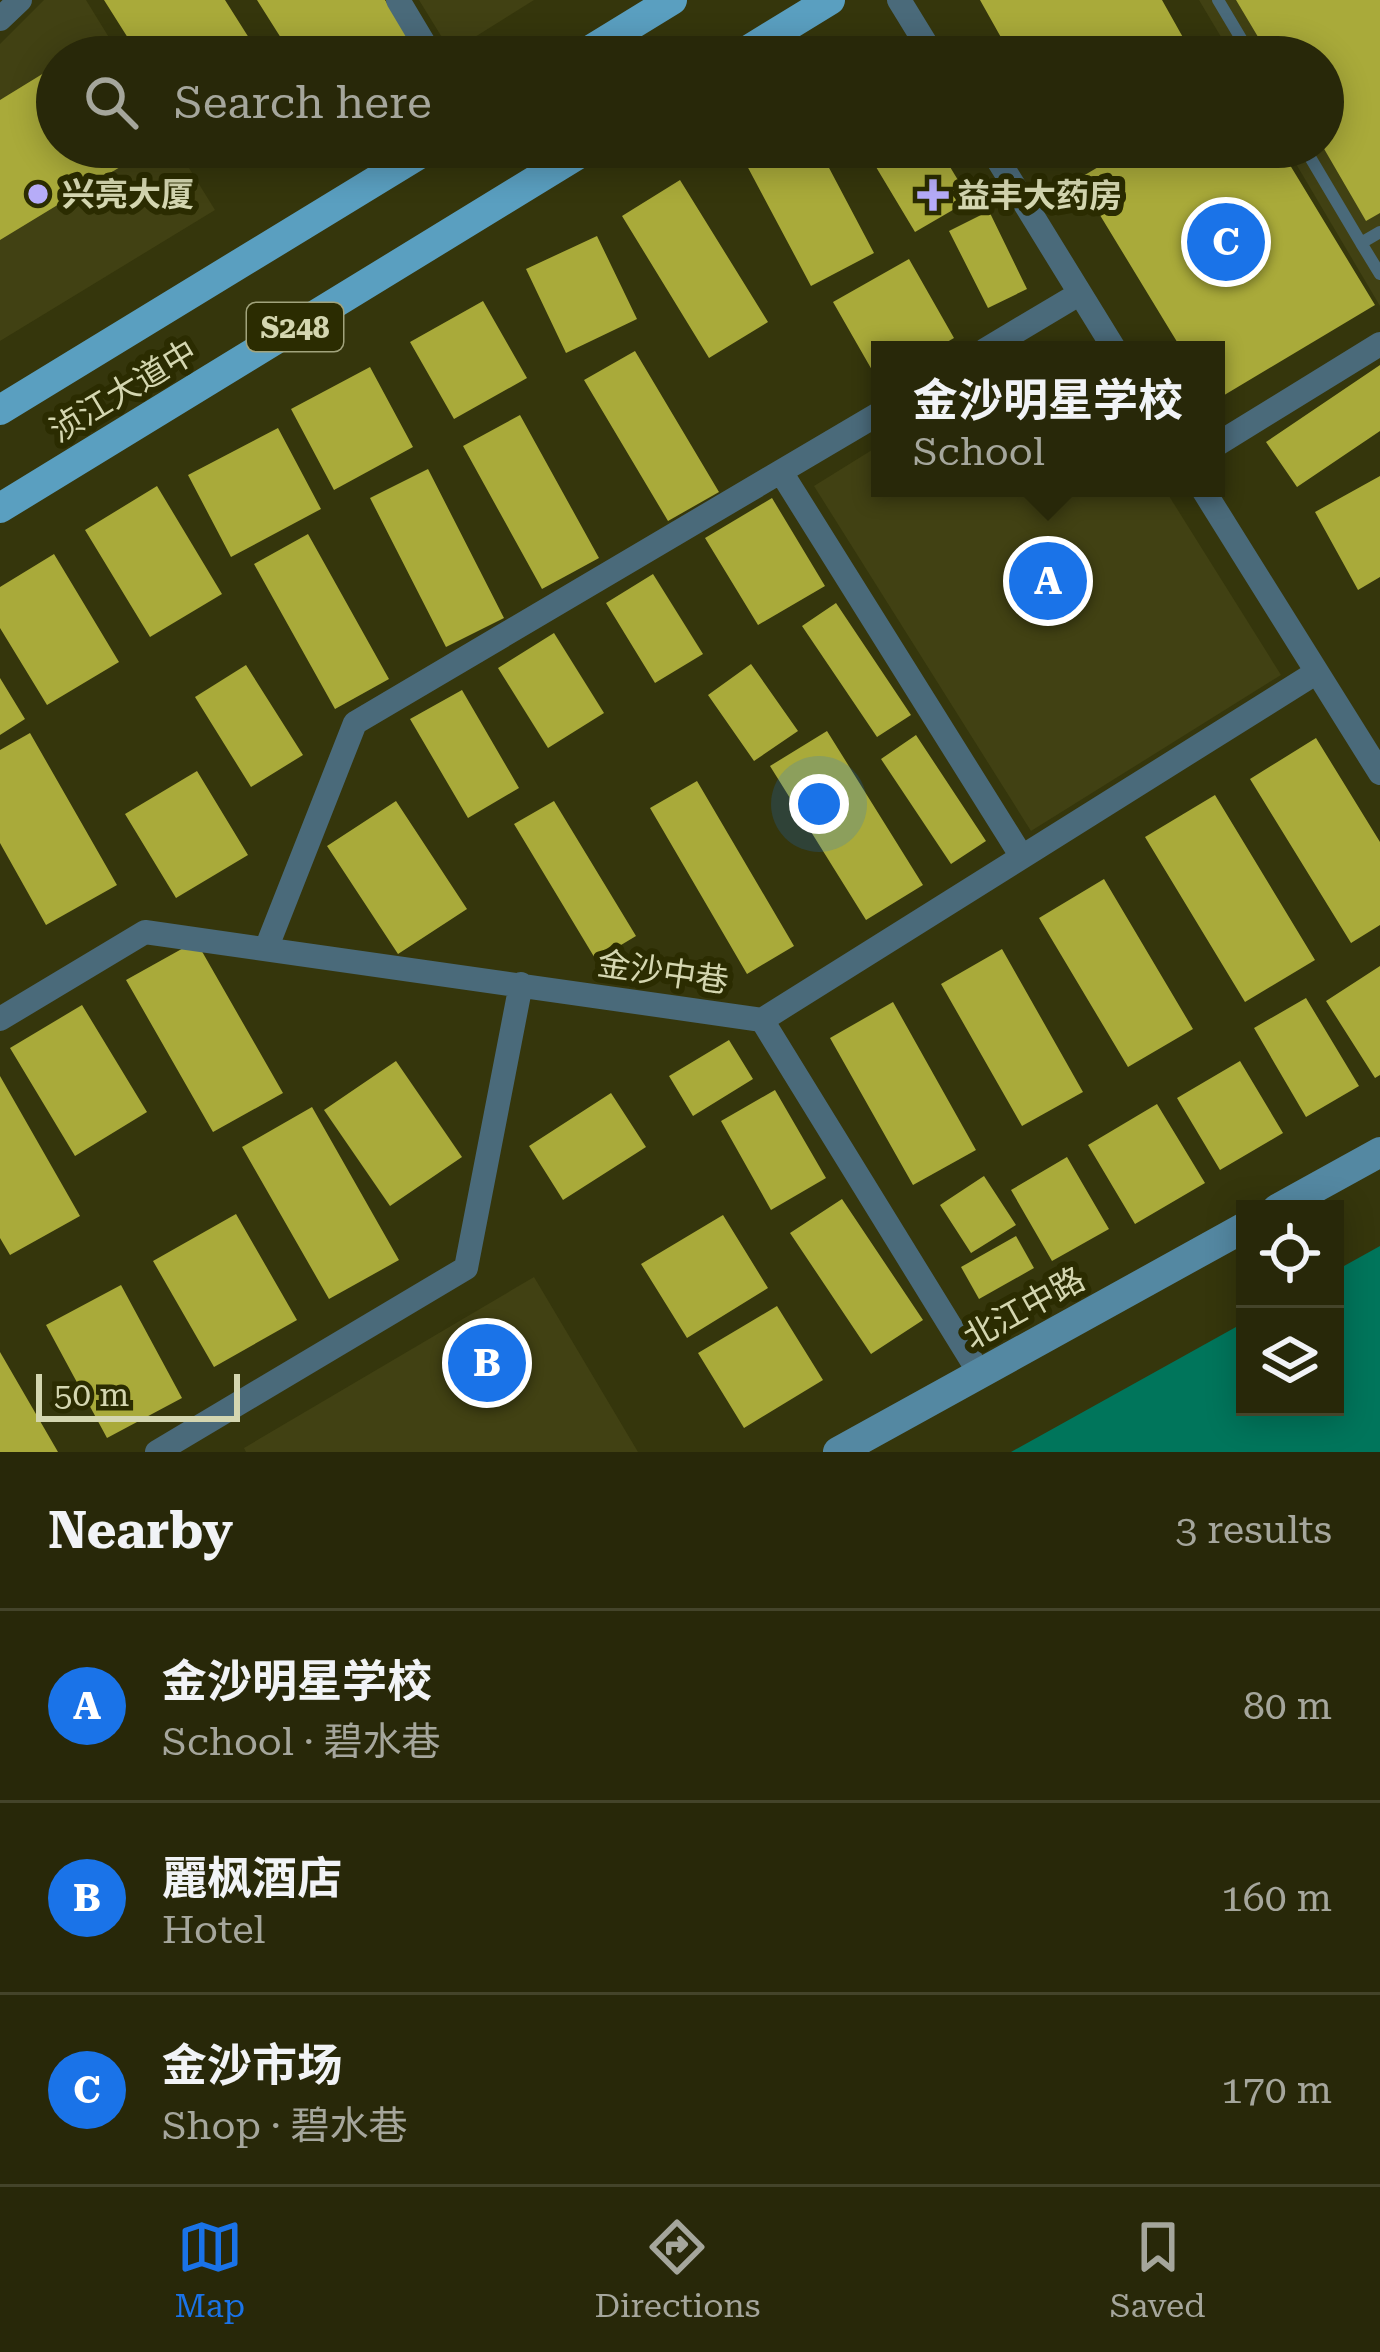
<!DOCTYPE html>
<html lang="en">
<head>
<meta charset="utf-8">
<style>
	:root { --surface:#282809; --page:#343417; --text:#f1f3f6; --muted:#a5a69c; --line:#44442a; --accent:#1a73e8 }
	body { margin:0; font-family:"Roboto Serif","Noto Sans SC",serif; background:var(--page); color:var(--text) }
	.controls { position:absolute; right:36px; bottom:36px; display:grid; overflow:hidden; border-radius:0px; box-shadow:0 6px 30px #0003 }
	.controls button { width:108px; height:108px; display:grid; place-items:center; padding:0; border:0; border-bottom:3px solid var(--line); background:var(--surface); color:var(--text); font:60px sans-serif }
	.scale { position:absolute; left:36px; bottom:30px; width:204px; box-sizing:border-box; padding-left:12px; border:6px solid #d4d6b0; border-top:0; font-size:33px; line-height:42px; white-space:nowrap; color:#d4d6b0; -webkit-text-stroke:9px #2b2c01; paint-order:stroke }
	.you { position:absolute; left:819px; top:804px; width:42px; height:42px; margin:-30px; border:9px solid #fff; border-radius:50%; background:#1a73e8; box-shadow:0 0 0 18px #1a73e833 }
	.badge { display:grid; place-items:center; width:78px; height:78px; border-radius:50%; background:var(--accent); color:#fff; font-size:39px; font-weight:700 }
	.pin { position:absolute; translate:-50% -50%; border:6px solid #fff; box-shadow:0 3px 12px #0006 }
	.popup { position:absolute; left:871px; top:341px; width:354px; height:156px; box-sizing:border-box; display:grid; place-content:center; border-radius:0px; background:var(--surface); filter:drop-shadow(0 3px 9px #0005); font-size:39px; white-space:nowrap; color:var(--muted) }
	.popup b { font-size:45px; color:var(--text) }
	.popup::after { content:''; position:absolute; left:50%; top:100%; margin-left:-24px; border:24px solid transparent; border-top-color:var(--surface) }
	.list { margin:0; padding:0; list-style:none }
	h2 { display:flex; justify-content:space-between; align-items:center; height:156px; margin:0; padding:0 48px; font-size:51px }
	h2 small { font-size:39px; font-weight:400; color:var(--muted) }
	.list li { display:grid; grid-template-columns:78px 1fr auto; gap:36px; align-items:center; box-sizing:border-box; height:192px; padding:0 48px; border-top:3px solid var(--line) }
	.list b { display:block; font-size:45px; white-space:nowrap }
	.list p { margin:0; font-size:39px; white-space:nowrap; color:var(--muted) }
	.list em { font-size:39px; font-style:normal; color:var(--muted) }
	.icon { flex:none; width:66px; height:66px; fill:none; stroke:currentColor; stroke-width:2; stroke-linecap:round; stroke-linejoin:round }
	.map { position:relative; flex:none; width:1380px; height:1452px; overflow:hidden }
	.search { position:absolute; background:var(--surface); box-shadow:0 6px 30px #0003; left:36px; right:36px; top:36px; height:132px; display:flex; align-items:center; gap:30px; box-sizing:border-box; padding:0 42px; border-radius:66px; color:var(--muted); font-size:45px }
	.sheet { height:732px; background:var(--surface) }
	nav { display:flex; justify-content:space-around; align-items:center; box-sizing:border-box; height:168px; border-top:3px solid var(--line); background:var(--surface); font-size:33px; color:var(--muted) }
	nav a { display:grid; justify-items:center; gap:6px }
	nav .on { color:var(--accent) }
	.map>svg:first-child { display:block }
</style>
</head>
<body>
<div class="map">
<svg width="1380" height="1452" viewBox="0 0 1380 1452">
	<rect width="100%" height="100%" fill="#35360c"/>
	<path fill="#414113" d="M44,0H86L121,57H57V147H176L215,210L0,341V44Z
		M419,0H534L451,52Z
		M1199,0H1380V306L1286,147H1323V57H1233Z
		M880,445V488H1164L1281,675L1031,831L814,486Z
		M534,1277L638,1452H246L244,1448Z"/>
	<path fill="#00755b" d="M1380,1246V1452H1011L1245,1322V1407H1335V1271Z"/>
	<path fill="#a9aa3a" d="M104,0H225L261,57H140Z
		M257,0H385L416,49L403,57H293Z
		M980,0H1162L1194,57H1012Z
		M1236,0H1380V213L1366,221L1323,147V57H1270Z
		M57,65V147H153L0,240V100Z
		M197,147H238L208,165Z
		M737,147H818L874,253L811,286Z
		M864,147H938L970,200L915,232Z
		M1132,147H1279L1375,305L1216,400V350H1182L1078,179Z
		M680,180L768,322L709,358L622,216Z
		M989,211L1027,289L988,308L949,231Z
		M597,236L637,319L566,353L526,269Z
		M909,259L954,338L933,350H880V384L833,302Z
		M483,301L527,378L454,419L410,342Z
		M635,351L719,492L668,521L584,380Z
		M1380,365V431L1297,487L1266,442Z
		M370,367L413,447L334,490L291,409Z
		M520,415L599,558L542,589L463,446Z
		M278,428L321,509L231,557L188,475Z
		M428,469L504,618L446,647L370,498Z
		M1380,476V577L1358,590L1315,512Z
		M157,486L222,594L150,637L85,530Z
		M772,498L825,586L758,625L705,538Z
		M308,534L389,679L335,709L254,564Z
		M54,554L119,662L47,705L0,628V587Z
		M653,574L703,654L655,683L606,603Z
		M836,603L911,715L877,737L802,626Z
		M554,633L604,713L548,748L498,668Z
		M751,664L798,731L754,761L708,695Z
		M246,665L303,755L251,787L195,697Z
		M0,678L25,719L0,735Z
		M462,690L519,788L468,818L410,719Z
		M827,731L923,885L866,920L770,766Z
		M30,733L117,885L46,925L0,843V750Z
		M916,735L986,841L951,864L881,759Z
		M1316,738L1380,842V925L1351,943L1250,779Z
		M197,771L248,855L176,898L125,814Z
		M697,781L794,946L747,974L650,808Z
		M1215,795L1315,960L1245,1002L1145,837Z
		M396,801L467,909L398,954L327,846Z
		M554,801L636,936L596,960L514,824Z
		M1104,879L1193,1029L1128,1067L1039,918Z
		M196,941L283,1093L213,1132L126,980Z
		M1002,949L1083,1092L1022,1126L941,984Z
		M1380,966V1075L1375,1078L1326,1001Z
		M1306,998L1359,1086L1306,1117L1254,1028Z
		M893,1002L976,1150L913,1185L830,1038Z
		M82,1005L147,1112L75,1156L10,1048Z
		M729,1040L753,1079L693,1116L669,1076Z
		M396,1061L462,1157L390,1206L324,1110Z
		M1240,1061L1283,1133L1220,1170L1177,1098Z
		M0,1076L80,1216L10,1255L0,1238Z
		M775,1090L826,1178L771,1210L721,1121Z
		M611,1093L646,1147L563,1200L529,1146Z
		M1157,1104L1205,1183L1135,1224L1088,1145Z
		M312,1107L399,1260L329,1299L242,1147Z
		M1067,1157L1109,1229L1052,1261L1011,1190Z
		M984,1176L1016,1225L971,1253L940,1205Z
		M842,1199L923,1320L871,1354L790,1233Z
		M236,1214L297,1320L214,1367L153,1261Z
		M723,1215L768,1288L687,1338L641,1264Z
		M1016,1236L1034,1268L979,1299L961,1267Z
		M121,1285L182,1398L107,1438L46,1325Z
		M777,1306L823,1380L744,1428L698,1353Z
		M0,1352L58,1452H0Z"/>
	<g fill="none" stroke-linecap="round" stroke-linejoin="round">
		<path stroke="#4a6a7a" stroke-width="12" d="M1218,0L1252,57
			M1304,147L1361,243L1380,232
			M1361,243L1380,274"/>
		<path stroke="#4a6a7a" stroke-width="24" d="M398,0L432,57
			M899,0L934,57
			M0,19L20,0
			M990,147L1115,350
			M985,350L1079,294
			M1216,445L1380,344
			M781,472L1022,857
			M1202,488L1380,773
			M266,949L355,723L880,413
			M0,1019L145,932L762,1020L1317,672
			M762,1020L980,1374
			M157,1452L466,1268L521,984"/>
		<path stroke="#5488a2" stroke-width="30" d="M1277,1209L1380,1152
			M838,1452L1245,1227"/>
		<path stroke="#5a9fc0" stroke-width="30" d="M579,57L672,0
			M737,57L830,0
			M0,410L431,147
			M0,508L590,147"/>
	</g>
	<g fill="#b6acf8" stroke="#2b2c01" stroke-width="4.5">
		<circle cx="38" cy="194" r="12"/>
		<path d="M927 177h12v12h12v12h-12v12h-12v-12h-12v-12h12z"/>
	</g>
	<g text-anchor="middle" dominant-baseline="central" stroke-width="12" stroke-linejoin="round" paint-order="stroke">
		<rect fill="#2b2c01" stroke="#a1a37c" stroke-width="3" x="247" y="303" width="96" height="48" rx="9"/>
		<g font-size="30" font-weight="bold" fill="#d4d6b0">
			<text x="295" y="327">S248</text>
		</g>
		<g font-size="33" font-weight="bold" fill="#d4d6b0" stroke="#2b2c01" text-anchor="start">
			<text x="62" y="194">兴亮大厦</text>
			<text x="957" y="195">益丰大药房</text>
		</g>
		<g font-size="33" fill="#d4d6b0" stroke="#2b2c01">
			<text transform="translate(123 391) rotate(-31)">浈江大道中</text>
			<text transform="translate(663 972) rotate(8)">金沙中巷</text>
			<text transform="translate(1024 1308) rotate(-29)">北江中路</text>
		</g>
	</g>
</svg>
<div class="controls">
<button><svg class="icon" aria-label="locate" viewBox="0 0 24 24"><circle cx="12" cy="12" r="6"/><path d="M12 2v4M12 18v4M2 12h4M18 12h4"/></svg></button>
<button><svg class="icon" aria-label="layers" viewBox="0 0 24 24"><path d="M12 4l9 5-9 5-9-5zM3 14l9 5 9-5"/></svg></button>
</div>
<div class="scale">50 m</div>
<div class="you"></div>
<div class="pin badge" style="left:1048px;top:581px">A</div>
<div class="popup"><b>金沙明星学校</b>School</div>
<div class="pin badge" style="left:487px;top:1363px">B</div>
<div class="pin badge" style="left:1226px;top:242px">C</div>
<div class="search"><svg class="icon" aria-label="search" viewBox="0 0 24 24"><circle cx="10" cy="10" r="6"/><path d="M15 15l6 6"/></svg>Search here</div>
</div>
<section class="sheet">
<h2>Nearby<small>3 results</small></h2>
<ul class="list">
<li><span class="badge">A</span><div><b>金沙明星学校</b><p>School · 碧水巷</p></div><em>80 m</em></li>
<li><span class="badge">B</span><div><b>麗枫酒店</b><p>Hotel</p></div><em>160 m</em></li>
<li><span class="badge">C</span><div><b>金沙市场</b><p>Shop · 碧水巷</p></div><em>170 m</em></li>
</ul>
</section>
<nav>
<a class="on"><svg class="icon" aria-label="map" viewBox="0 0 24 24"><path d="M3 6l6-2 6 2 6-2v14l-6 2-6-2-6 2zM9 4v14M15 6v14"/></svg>Map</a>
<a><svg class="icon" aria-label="directions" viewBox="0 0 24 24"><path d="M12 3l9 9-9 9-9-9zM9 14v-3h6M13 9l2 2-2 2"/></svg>Directions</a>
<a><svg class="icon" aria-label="saved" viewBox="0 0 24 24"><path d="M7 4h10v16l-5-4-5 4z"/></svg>Saved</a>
</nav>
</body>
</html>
